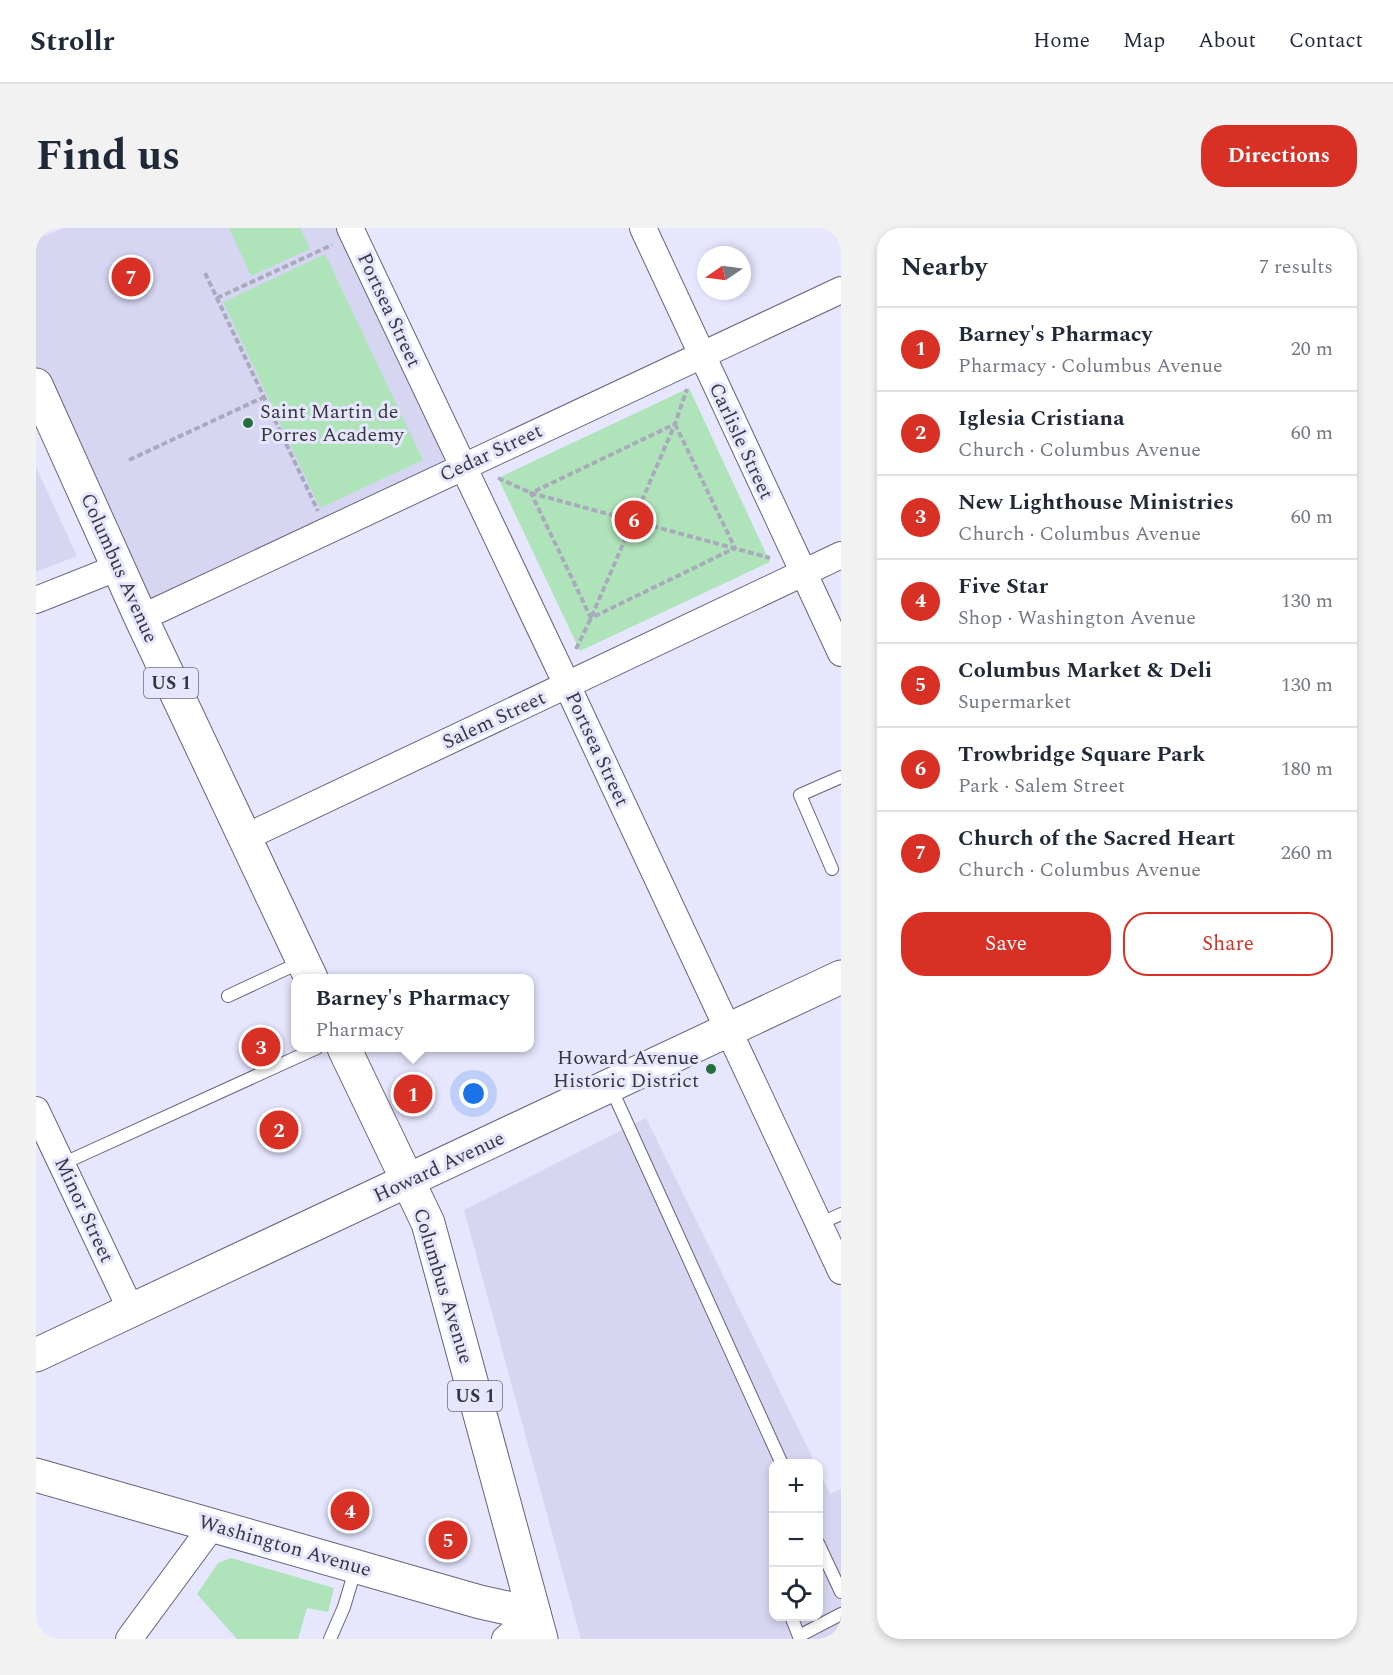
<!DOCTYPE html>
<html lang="en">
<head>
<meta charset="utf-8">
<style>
	:root { --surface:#fff; --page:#f2f2f3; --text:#1f2937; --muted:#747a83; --line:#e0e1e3; --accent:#d93025 }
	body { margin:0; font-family:Spectral,serif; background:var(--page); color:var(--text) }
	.controls { position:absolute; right:18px; bottom:18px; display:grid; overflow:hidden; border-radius:12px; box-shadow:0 3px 9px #0003 }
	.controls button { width:54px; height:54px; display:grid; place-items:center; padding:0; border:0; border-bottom:2px solid var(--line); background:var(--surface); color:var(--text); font:30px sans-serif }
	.compass { position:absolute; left:661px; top:18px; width:54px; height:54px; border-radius:50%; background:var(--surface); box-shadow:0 3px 9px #0003; rotate:257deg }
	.you { position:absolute; left:438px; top:866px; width:21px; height:21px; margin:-15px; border:4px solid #fff; border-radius:50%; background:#1a73e8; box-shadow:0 0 0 9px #1a73e833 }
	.badge { display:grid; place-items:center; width:39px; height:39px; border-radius:50%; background:var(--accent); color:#fff; font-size:20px; font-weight:700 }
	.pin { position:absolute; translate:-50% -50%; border:3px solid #fff; box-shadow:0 2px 6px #0006 }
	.popup { position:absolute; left:255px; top:746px; width:243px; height:78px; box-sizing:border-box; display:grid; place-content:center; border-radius:12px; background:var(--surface); filter:drop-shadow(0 2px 4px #0005); font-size:20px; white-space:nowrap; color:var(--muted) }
	.popup b { font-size:22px; color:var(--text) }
	.popup::after { content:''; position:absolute; left:50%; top:100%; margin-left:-12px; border:12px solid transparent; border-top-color:var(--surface) }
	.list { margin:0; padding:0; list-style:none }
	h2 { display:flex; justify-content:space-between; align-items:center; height:78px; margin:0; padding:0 24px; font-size:26px }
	h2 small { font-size:20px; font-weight:400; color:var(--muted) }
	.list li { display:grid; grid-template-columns:39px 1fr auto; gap:18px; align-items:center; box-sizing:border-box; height:84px; padding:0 24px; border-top:2px solid var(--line) }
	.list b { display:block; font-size:22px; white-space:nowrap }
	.list p { margin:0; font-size:20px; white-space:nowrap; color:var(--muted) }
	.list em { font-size:20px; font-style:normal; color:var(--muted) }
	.actions { display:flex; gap:12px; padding:18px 24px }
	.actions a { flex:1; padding:14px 0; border:2px solid var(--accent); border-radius:24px; text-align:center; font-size:21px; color:var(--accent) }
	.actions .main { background:var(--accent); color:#fff }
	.icon { flex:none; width:33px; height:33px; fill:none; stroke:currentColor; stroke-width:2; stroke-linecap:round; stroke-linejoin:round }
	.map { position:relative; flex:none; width:805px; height:1411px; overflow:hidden; border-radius:24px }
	header { display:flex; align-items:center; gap:36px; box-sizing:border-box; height:84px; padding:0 30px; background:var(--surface); border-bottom:2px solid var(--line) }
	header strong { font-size:28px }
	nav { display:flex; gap:33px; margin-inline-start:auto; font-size:21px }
	.intro { display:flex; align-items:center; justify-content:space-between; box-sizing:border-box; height:144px; padding:0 36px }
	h1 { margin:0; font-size:42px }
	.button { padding:15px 27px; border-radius:24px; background:var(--accent); color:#fff; font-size:21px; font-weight:700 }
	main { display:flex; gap:36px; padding:0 36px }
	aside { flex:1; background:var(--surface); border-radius:24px; box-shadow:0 3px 9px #0003 }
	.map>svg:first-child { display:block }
</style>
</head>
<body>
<header>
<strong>Strollr</strong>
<nav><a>Home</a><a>Map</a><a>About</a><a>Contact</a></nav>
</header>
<div class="intro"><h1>Find us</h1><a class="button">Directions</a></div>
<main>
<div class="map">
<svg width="805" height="1411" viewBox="0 0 805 1411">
	<rect width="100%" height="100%" fill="#e6e6fe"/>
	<path fill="#d6d6f3" d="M28,0H314L427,238L105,390L0,157V11Z
		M0,239L41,328L0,344Z
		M610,890L779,1235L738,1236V1388H782L783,1243L794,1266L805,1261V1411H545L428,982Z"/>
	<path fill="#afe4ba" d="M193,0H264L274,21L215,48Z
		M289,26L387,232L284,280L187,74Z
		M653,160L734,334L544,423L462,250Z
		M195,1330L298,1360L292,1384L271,1380L262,1411H201L161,1366L182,1335Z"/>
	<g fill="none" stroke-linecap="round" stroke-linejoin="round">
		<g stroke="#64647d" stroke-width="14">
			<path id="lane" d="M796,641L764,567L805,549
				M192,768L265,734
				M575,860L746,1236
				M26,936L281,820
				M783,996L805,986
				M782,1315L805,1364
				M755,1388L764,1411
				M763,1408L805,1386
				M294,1411L308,1379L320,1339"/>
		</g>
		<g stroke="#64647d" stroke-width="28">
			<path id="street" d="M314,0L531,457L805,1043
				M607,0L805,425
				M0,372L83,339
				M105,390L805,62
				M208,610L805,327
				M0,882L95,1082
				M93,1411L177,1297
				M469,1411L498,1386"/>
		</g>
		<g stroke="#64647d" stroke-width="35">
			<path id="secondary" d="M0,1127L805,749
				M0,1247L444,1374L498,1386"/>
		</g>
		<g stroke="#64647d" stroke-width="35">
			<path id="primary" d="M0,157L105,390L275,750
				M308,820L392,995L505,1411"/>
		</g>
		<path stroke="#aaaabd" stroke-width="4" stroke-dasharray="6 3" stroke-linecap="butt" d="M169,45L282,283
			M181,70L296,17
			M639,196L699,320L555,390L495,265Z
			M93,232L228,169
			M462,250L495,265L734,330
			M540,421L555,390L639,196L651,161"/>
		<use href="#lane" stroke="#fff" stroke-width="12"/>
		<use href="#street" stroke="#fff" stroke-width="26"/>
		<use href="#secondary" stroke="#fff" stroke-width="33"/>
		<use href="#primary" stroke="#fff" stroke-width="33"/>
	</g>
	<g fill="#256f3d" stroke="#e6e6fe" stroke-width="2">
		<circle cx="212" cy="195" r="6"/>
		<circle cx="675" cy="841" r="6"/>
	</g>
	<g text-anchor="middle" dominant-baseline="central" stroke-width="6" stroke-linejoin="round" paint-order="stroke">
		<g fill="#e6e6fe" stroke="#6c6c7a" stroke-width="1.5">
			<rect x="108" y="440" width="54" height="30" rx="4.5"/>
			<rect x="412" y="1153" width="54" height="30" rx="4.5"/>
		</g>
		<g font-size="18" font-weight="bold" fill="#373742">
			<text x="135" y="455">US 1</text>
			<text x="439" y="1168">US 1</text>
		</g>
		<g font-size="20" fill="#373742" stroke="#e6e6fe">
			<text transform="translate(353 82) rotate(65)">Portsea Street</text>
			<text transform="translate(705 213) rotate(65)">Carlisle Street</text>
			<text transform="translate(455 225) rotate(-25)">Cedar Street</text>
			<text transform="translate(83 340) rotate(66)">Columbus Avenue</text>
			<text transform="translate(458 492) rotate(-25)">Salem Street</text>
			<text transform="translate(561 521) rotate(65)">Portsea Street</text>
			<text transform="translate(403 939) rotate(-25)">Howard Avenue</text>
			<text transform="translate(48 982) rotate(65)">Minor Street</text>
			<text transform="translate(407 1058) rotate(73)">Columbus Avenue</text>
			<text transform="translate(249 1318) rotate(16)">Washington Avenue</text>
		</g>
		<g font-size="20" fill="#373742" stroke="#e6e6fe" text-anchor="start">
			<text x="224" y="184">Saint Martin de<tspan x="224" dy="23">Porres Academy</tspan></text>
			<text x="663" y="830" text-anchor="end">Howard Avenue<tspan x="663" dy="23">Historic District</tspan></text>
		</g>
	</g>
</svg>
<div class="controls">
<button>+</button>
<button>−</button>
<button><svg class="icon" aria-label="locate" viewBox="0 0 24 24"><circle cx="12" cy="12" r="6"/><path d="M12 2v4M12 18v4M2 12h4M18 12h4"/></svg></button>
</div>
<svg class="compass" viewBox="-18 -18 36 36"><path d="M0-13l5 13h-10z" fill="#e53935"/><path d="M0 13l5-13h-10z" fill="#747a83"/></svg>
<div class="you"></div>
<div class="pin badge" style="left:377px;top:866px">1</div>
<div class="popup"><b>Barney's Pharmacy</b>Pharmacy</div>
<div class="pin badge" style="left:243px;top:902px">2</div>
<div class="pin badge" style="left:225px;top:819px">3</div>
<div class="pin badge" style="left:314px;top:1283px">4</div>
<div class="pin badge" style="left:412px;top:1312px">5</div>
<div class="pin badge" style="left:598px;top:292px">6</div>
<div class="pin badge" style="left:95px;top:49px">7</div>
</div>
<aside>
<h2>Nearby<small>7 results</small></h2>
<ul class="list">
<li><span class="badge">1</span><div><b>Barney's Pharmacy</b><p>Pharmacy · Columbus Avenue</p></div><em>20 m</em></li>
<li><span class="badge">2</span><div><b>Iglesia Cristiana</b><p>Church · Columbus Avenue</p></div><em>60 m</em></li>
<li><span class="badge">3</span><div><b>New Lighthouse Ministries</b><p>Church · Columbus Avenue</p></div><em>60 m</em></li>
<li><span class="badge">4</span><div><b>Five Star</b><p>Shop · Washington Avenue</p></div><em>130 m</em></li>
<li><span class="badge">5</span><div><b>Columbus Market &amp; Deli</b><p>Supermarket</p></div><em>130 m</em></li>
<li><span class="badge">6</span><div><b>Trowbridge Square Park</b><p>Park · Salem Street</p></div><em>180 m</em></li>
<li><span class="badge">7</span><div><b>Church of the Sacred Heart</b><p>Church · Columbus Avenue</p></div><em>260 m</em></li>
</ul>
<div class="actions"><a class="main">Save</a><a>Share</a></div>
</aside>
</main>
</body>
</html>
